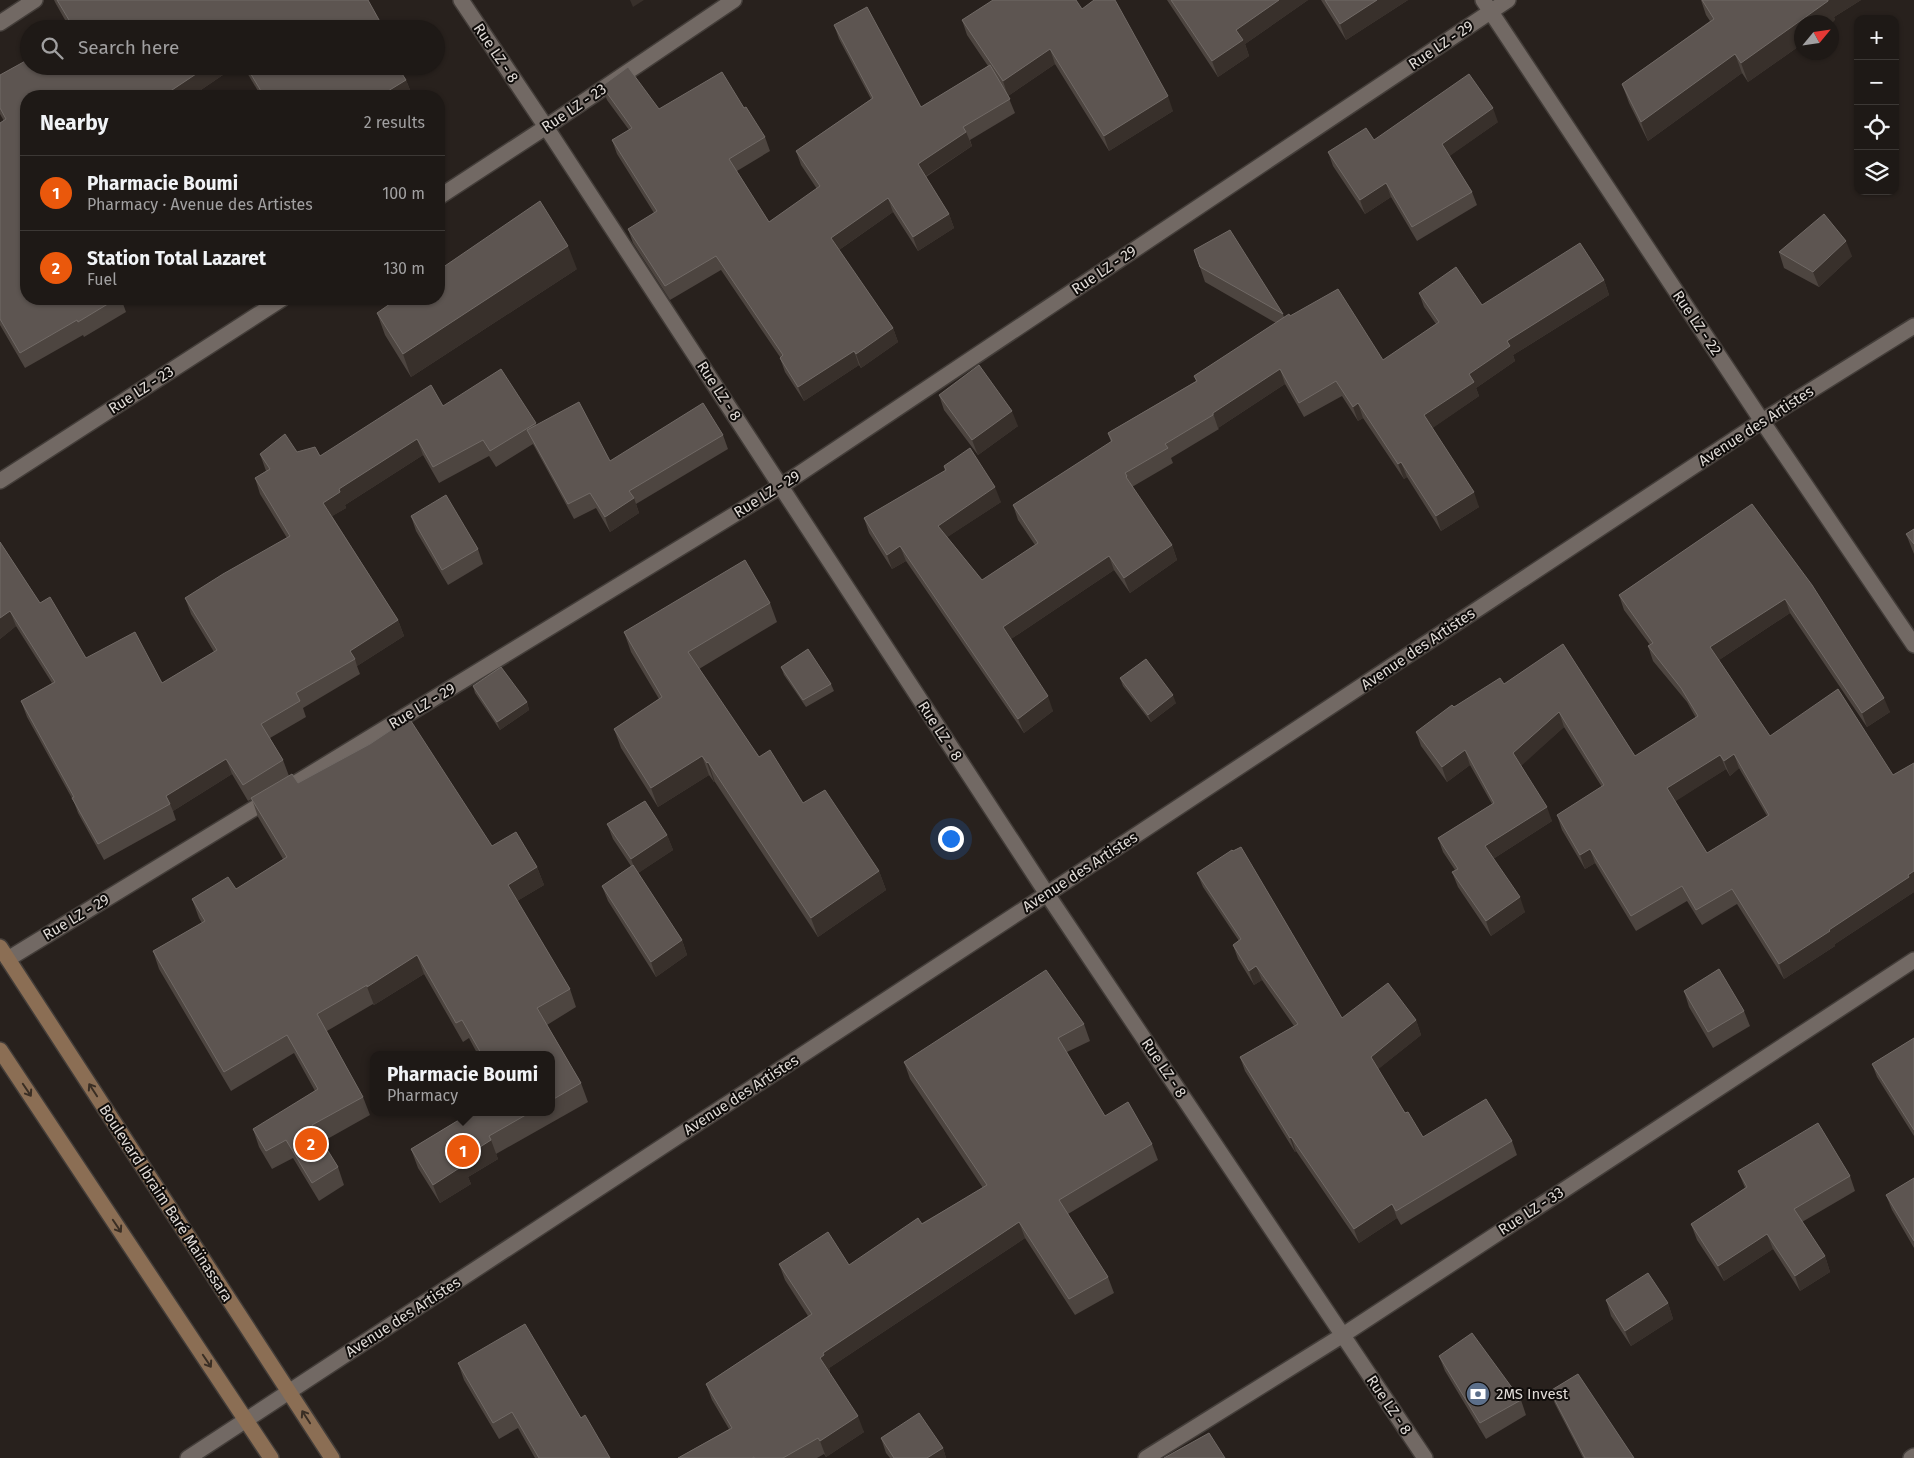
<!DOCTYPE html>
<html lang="en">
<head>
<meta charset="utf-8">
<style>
	:root { --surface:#1e1916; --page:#26221f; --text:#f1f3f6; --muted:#a1a0a1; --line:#3c3835; --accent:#ea580c }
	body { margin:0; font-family:"Fira Sans",sans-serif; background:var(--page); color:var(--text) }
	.controls { position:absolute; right:15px; top:15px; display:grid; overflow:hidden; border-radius:10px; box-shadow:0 1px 4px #0004 }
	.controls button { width:45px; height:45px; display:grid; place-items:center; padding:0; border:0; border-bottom:1px solid var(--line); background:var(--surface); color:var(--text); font:25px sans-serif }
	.compass { position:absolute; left:1794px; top:15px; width:45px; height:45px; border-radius:50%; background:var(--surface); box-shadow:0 1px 4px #0004; rotate:61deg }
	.you { position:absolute; left:950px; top:838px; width:18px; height:18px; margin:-12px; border:4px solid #fff; border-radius:50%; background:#1a73e8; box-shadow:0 0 0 8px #1a73e833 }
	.badge { display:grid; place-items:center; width:32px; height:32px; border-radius:50%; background:var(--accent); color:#fff; font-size:16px; font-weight:700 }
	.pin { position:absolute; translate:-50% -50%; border:2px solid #fff; box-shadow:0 1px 5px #0006 }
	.popup { position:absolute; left:370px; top:1051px; width:185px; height:65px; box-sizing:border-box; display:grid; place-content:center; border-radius:10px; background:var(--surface); filter:drop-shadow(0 1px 4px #0005); font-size:16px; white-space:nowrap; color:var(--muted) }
	.popup b { font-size:19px; color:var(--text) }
	.popup::after { content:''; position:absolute; left:50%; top:100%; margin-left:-10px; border:10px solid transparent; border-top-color:var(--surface) }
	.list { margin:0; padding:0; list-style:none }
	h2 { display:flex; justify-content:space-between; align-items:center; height:65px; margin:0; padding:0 20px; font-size:21px }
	h2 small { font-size:16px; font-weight:400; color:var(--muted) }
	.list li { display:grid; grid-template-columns:32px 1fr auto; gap:15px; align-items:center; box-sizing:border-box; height:75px; padding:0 20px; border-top:1px solid var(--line) }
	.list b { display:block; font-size:19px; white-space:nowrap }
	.list p { margin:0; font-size:16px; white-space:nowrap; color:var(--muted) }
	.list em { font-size:16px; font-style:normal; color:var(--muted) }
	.icon { flex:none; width:28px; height:28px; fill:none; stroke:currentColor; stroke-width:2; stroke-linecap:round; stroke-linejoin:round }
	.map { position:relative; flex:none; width:1914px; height:1458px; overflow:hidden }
	.search { position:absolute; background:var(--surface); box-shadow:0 1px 4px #0004; left:20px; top:20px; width:425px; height:55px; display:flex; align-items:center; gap:12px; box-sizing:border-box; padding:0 18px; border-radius:28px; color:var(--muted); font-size:19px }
	.panel { position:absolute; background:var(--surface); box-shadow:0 1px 4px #0004; left:20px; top:90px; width:425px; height:215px; border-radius:20px }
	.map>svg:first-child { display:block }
</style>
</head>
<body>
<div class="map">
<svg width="1914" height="1458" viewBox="0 0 1914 1458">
	<rect width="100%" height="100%" fill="#28211d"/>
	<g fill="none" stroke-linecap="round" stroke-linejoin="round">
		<g stroke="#433d39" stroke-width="18">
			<path id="minor" d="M461,0L546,127L1047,894L1425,1458
				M1483,0L1762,421L1914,645
				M0,23L35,0
				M439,197L546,127L734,0
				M0,481L282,299
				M8,959L781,486L1508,0
				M188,1458L246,1420
				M1146,1458L1343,1335L1914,960
				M1911,1458L1914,1456"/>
		</g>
		<g stroke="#433d39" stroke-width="18">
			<path id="tertiary" d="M246,1420L1047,894L1762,421L1914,326"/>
		</g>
		<g stroke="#433d39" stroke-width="18">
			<path id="secondary" d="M0,947L332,1458
				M0,1050L271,1458"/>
		</g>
		<use href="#minor" stroke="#726964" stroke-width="15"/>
		<use href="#tertiary" stroke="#726964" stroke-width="15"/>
		<use href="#secondary" stroke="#8b6e54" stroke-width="15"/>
	</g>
	<path fill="#4d4540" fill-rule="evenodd" d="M54,0H368L384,29H65L69,27L56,4Z
		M1167,0H1308L1245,44L1249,56L1218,77Z
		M1321,0H1408L1346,40Z
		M1701,0H1861L1834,17L1835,20L1802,22V44L1748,82L1742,73L1648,141L1629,103L1622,84L1710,21L1706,15Z
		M1082,9L1173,111L1109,151L1055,64L1008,96L1015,113L970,140L972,146L926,177L949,214L954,228L918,251L893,212L839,250L893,328L898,342L861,368L859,365L804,401L785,372L780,358V357L721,270L670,300L633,243L628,229L654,213L617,154L612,140L629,130L607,100L602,86L659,109L744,108L765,137L770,151L737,171L769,222L817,189L801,165L796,151L871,99L839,39L834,25L921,107L988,66L967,35L962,20Z
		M29,66H236L192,96H26V299H126L122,301L126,312L84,337L83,335L25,368L0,325V123L4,121L0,114V75Z
		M243,66H397L406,80L412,95L410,96H261Z
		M1498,122L1449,156L1472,192L1477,205L1417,241L1391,197L1365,214L1333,166L1328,152L1374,140Z
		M1194,250L1283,314L1284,317L1290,316L1383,360L1436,324L1424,307L1419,293L1482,305L1604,280L1609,295L1513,355L1515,361L1476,388L1479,396L1432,428L1479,507L1441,531L1407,477L1404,479L1363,418L1358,421L1342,396L1304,417L1285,384L1218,428L1219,429L1171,458L1173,463L1132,487L1172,545L1177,560L1130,593L1114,570L1011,639L1053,711L1024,733L906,561L892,569L869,533L864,518L945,471L944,466L1001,502L947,537L982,580L1035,545L1018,520L1013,505L1111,442L1108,433L1196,381L1194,376L1276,323L1205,282Z
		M1779,252L1852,256L1819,287L1784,268Z
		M577,269L411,377L385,335L377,313Z
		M939,395L1018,426L978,455L944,410Z
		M443,406L536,423V425L610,461L723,435L728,449L636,504L639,513L610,532L596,508L574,519L533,444L496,467L489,456L439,483L423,455L345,505L346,508L332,516L398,620L404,636L357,666L360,674L303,708L306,717L270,738L283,760L289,776L298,783L492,846L537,867L544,885L517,901L570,989L576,1007L547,1025L581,1083L588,1102L496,1154L498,1159L468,1177L471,1184L440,1203L418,1168L411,1149L472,1112H552V1055H478L469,1038L463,1042L424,974L374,1005L373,1004L327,1031L363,1097L370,1115L322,1142L338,1167L344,1185L319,1201L293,1158L272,1169L259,1147L253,1129L315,1091L294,1053L231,1091L159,969L153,951L202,923L199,918L192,899L236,889L283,859L258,817L252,799L248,801L232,774L173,811L176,820L104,860L78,813L74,802L27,717L21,701L52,683L16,626L0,639V542L40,603L86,658L162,683L214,652L191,614L185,598L287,538L260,494L255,478L266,471L260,454L297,452L320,456Z
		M1752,504L1890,712L1867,727L1790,613L1719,660L1770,736L1893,775L1914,763V892L1835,944V946L1784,979L1737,904L1702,925L1687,901L1636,931L1595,863L1585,869L1562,830L1557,815L1602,787L1564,727L1521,765L1552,821L1493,859L1525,912L1491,936L1458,887L1452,872L1455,870L1443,852L1438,838L1492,804L1470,765L1447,782L1421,746L1416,732L1454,707L1504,684L1563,644L1635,756L1696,718L1687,702L1653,661L1648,646L1650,645L1624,610L1619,595ZM1739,768L1767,816L1707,853L1675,801L1726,769L1730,776Z
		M411,516L478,549L483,564L448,585L416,531Z
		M1914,529V554L1906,534Z
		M770,603L777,622L699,669L759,757L803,803L879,871L886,890L818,937L715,782H714L709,775L658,807L621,748L614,729L659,699L631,652L624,632Z
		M781,667L831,684L834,691L806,707L784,675Z
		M1120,678L1176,703L1151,722L1123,686Z
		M473,686L527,702L529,710L500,730L475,693Z
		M607,824L667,835L673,850L638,873L682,940L687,955L656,977L608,901L602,886L631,866L613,839Z
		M1197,873L1342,1018L1416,1020L1421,1035L1378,1069L1405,1113L1423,1137L1512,1141L1517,1155L1401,1225L1397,1218L1359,1243L1296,1151L1295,1152L1245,1071L1240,1057L1294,1026L1262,980L1254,985L1238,959L1233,945L1239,941L1203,887Z
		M1684,991L1744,1011L1750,1026L1713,1048L1689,1007Z
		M1084,1024L1090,1041L1067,1052L1105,1116L1152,1144L1158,1160L1068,1214L1108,1277L1114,1293L1075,1315L1025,1238L829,1368L830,1371L829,1372L864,1432L826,1457L824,1454L817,1458H678L729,1429L712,1400L706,1384L808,1316L785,1280L779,1264L849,1265L983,1188L910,1079L904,1062Z
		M1914,1038V1136L1877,1077L1872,1064Z
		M1738,1171L1850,1176L1855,1191L1802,1222L1825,1256L1830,1272L1800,1291L1773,1249L1724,1281L1697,1240L1691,1224L1745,1188Z
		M1914,1178V1248L1892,1210L1886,1195Z
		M1606,1300L1668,1303L1673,1319L1631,1346L1611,1316Z
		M1439,1356L1521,1400L1526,1415L1486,1439L1445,1371Z
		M458,1363L581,1418L610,1458H535L518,1428L499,1439L464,1380Z
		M1550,1391L1634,1458H1583L1555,1404Z
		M881,1438L943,1448L946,1458H890L886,1453Z"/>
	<path fill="#38302b" d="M630,0H644L633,7Z
		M1279,0H1308L1245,44L1249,56L1218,77L1212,61L1236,30Z
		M1377,0H1408L1346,40L1340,24Z
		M1827,0H1861L1834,17L1835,20L1832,23L1802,22V44L1748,82L1741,63Z
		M1050,49L1055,64L1008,96L1003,81Z
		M1735,54L1742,73L1648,141L1641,122Z
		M208,66H236L192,96H163Z
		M406,80L412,95L410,96H390L388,91Z
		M1168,96L1173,111L1109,151L1104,136Z
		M1493,108L1498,122L1447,158L1442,144Z
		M966,132L972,146L923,178L918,164Z
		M1386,183L1391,197L1365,214L1360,200Z
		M888,198L893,212L836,252L831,238Z
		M949,214L954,228L918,251L913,237Z
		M1846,241L1852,256L1819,287L1813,272Z
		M568,246L577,269L411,377L403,354Z
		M1604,280L1609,295L1513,355L1515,361L1476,388L1479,396L1430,430L1424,415L1469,374L1507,341Z
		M893,328L898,342L861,368L856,354Z
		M854,351L859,365L804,401L798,387Z
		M1280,369L1285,384L1218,428L1213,413Z
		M1358,403L1363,418L1358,421L1353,407Z
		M1012,411L1018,426L978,455L972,440Z
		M417,439L423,455L345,505L346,508L329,518L323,503L339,489Z
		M1401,462L1407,477L1404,479L1398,464Z
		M995,487L1001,502L943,540L938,526Z
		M1474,492L1479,507L1441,531L1436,516Z
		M634,498L639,513L610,532L605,517Z
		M1172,545L1177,560L1130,593L1124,578Z
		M900,546L906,561L892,569L887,555Z
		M1109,556L1114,570L1008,641L1003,627Z
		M1785,599L1790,613L1716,662L1710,647Z
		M10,611L16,626L0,639V618Z
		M398,620L404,636L357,666L355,659L350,651Z
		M1173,695L1176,703L1151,722L1148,715Z
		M1048,696L1053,711L1024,733L1018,719Z
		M1884,698L1890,712L1867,727L1862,713Z
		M527,702L529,710L500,730L497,722Z
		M1559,712L1564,727L1519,768L1513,753Z
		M1465,750L1470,765L1447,782L1442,767Z
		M1734,754L1739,768L1730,776L1724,761Z
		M1720,755L1726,769L1673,803L1667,788Z
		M702,756L709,775L658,807L651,788Z
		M226,759L232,774L173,811L170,804L166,796Z
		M708,762L715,782H714L707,763Z
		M1547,807L1552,821L1490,861L1485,846Z
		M667,835L673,850L637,874L631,859Z
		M1590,849L1595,863L1585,869L1580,855Z
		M537,867L544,885L514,903L508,885Z
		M879,871L886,890L818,937L811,918Z
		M1914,871V892L1835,944V946L1784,979L1779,964Z
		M1520,897L1525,912L1491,936L1486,921Z
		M682,940L687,955L656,977L651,962Z
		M417,955L424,974L374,1005L367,987Z
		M1256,966L1262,980L1254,985L1249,971Z
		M1416,1020L1421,1035L1376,1071L1371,1057Z
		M1291,1137L1296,1151L1295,1152L1290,1138Z
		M491,1140L498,1159L468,1177L471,1184L440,1203L433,1185L461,1159Z
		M1392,1204L1397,1218L1359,1243L1354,1229Z
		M1019,1222L1025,1238L829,1368L830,1371L826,1374L820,1358L823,1353Z
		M1767,1234L1773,1249L1724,1281L1718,1266Z
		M1825,1256L1830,1272L1800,1291L1795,1276Z
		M1668,1303L1673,1319L1631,1346L1625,1331Z
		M858,1416L864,1432L826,1457L820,1441Z
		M943,1448L946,1458H927Z"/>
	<path fill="#5d5551" stroke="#716a66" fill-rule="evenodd" d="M57,0H368L383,27L380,29H65L72,25Z
		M993,0H1076L1082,9L1094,0H1115L1168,96L1104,136L1050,49L1003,81L962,20Z
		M1171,0H1279L1236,30L1243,40L1212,61Z
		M1325,0H1377L1340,24Z
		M1702,0H1828V1L1741,63L1735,54L1641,122L1622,84L1714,19Z
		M867,7L921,107L990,65L1010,99L963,127L966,132L918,164L949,214L913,237L888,198L831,238L893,328L856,354L854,351L798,387L780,358L783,355L716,256L665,286L628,229L657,211L612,140L632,128L602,86L628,67L659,109L722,72L744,108L746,107L765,137L729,159L769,222L820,186L796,151L873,98L834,25Z
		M29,59V66H208L163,96H26V299H116L78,322L77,320L20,353L0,319V123L6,119L0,108V75Z
		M246,66H397L406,80L388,91L392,96H264Z
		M1469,74L1493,108L1442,144L1472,192L1412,227L1386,183L1360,200L1328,152L1366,128L1374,140Z
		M540,201L568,246L403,354L377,313L397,299H439V270Z
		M1824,214L1846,241L1813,272L1779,252Z
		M1230,230L1283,314L1200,267L1194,250Z
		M1580,243L1604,280L1507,341L1510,346L1469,374L1474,382L1424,415L1474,492L1436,516L1401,462L1398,464L1358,403L1353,407L1336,381L1299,403L1280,369L1213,413V415L1165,444L1168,448L1125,473L1127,476L1126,477L1172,545L1124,578L1109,556L1003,627L1048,696L1018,719L900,546L887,555L864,518L946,470L944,466L970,448L995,487L938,526L982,580L1038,543L1013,505L1112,441L1108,433L1197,381L1194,376L1289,314L1290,316L1338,289L1383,360L1439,322L1419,293L1456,267L1482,305Z
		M979,365L1012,411L972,440L939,395Z
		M501,369L536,423L490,451L483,440L433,467L417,439L339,489L340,492L323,503L398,620L350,651L355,659L296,693L300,701L261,724L283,760L243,785L226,759L166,796L170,804L98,844L72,798L74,797L21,701L55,682L10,611L0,618V542L40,603L50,597L86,658L135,632L162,683L217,650L185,598L223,574L290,536L255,478L270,469L260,454L285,434L297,452L315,447L320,456L431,385L443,406Z
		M579,402L610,461L703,403L723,435L629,491L634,498L605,517L590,493L568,504L527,430Z
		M446,495L478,549L442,570L411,516Z
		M1752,504L1812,585L1884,698L1862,713L1785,599L1710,647L1770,736L1838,689L1893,775L1914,763V871L1908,875L1909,877L1829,930L1830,931L1779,964L1732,889L1696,910L1682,886L1631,916L1590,849L1580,855L1557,815L1604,785L1559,712L1513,753L1547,807L1485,846L1520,897L1486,921L1452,872L1458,869L1438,838L1494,803L1465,750L1442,767L1416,732L1452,705L1454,707L1500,678L1504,684L1563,644L1635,756L1698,716L1681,688L1648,646L1653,643L1619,595ZM1734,754L1769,815L1707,853L1667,788L1720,755L1724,761Z
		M1914,529V544L1906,534Z
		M745,560L770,603L688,652L759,757L770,750L803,803L825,790L879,871L811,918L708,762L707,763L702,756L651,788L614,729L662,697L624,632Z
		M808,649L831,684L803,700L781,667Z
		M1146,659L1173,695L1148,715L1120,678Z
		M501,667L527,702L497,722L473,686Z
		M409,718L492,846L516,832L537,867L508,885L570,989L537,1008L581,1083L552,1100V1055H482L462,1020L456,1023L417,955L367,987V985L317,1014L363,1097L312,1125L338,1167L312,1183L286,1140L266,1151L253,1129L318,1089L287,1035L224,1072L153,951L205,921L192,899L228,877L236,889L287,857L251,798L292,774L298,783L370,744Z
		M645,801L667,835L631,859L607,824Z
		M1241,847L1342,1018L1388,983L1416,1020L1371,1057L1405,1113L1408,1112L1423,1137L1486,1099L1512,1141L1396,1211L1392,1204L1354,1229L1291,1137L1290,1138L1240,1057L1298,1024L1256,966L1249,971L1233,945L1241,939L1197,873L1232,850L1233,851Z
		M633,865L682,940L651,962L602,886Z
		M1719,969L1744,1011L1708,1032L1684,991Z
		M1046,970L1084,1024L1058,1038L1105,1116L1128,1102L1152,1144L1059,1200L1108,1277L1069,1299L1019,1222L823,1353L824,1355L820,1358L858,1416L820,1441L818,1438L783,1458H754V1457L752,1458H678L732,1428L706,1384L812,1314L779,1264L828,1232L849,1265L918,1218L922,1224L987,1185L904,1062Z
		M1914,1038V1130L1872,1064Z
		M472,1112H531L489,1136L491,1140L461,1159L464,1165L433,1185L411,1149Z
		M1818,1123L1850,1176L1794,1209L1825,1256L1795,1276L1767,1234L1718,1266L1691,1224L1747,1187L1738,1171Z
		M1914,1178V1241L1886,1195Z
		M1648,1273L1668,1303L1625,1331L1606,1300Z
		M525,1324L581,1418L585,1415L610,1458H539L512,1412L493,1423L458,1363Z
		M1472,1333L1521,1400L1480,1423L1439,1356Z
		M1578,1374L1634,1458H1585L1550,1391Z
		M919,1413L943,1448L927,1458H894L881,1438Z
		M1209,1433L1225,1458H1164Z"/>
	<defs><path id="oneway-shaft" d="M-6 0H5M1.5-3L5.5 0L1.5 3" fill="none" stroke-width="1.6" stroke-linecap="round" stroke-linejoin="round" transform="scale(1.25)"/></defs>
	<g stroke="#3a2e24">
		<use href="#oneway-shaft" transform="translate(27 1090) rotate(56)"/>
		<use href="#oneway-shaft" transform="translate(93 1090) rotate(-123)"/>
		<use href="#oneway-shaft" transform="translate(117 1226) rotate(56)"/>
		<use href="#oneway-shaft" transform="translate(207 1361) rotate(56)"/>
		<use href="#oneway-shaft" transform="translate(306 1417) rotate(-123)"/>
	</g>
	<defs>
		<g id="bank-disc" transform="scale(1.25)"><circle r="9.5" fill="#5c6f8a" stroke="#0f0c0a"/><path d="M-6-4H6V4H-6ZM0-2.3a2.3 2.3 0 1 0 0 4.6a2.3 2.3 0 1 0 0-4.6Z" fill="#fff"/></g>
	</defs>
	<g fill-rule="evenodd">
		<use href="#bank-disc" x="1478" y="1394"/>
	</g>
	<g text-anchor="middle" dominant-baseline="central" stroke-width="4" stroke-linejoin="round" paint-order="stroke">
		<g font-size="15" fill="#e0dbd7" stroke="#0f0c0a">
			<text transform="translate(1441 45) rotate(-34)">Rue LZ - 29</text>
			<text transform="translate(496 53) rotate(56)">Rue LZ - 8</text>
			<text transform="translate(574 108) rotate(-34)">Rue LZ - 23</text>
			<text transform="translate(1104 270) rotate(-34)">Rue LZ - 29</text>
			<text transform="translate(1697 323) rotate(56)">Rue LZ - 22</text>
			<text transform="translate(141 390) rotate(-33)">Rue LZ - 23</text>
			<text transform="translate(719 391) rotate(57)">Rue LZ - 8</text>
			<text transform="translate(1756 426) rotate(-33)">Avenue des Artistes</text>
			<text transform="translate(767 494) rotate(-32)">Rue LZ - 29</text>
			<text transform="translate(1418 649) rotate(-34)">Avenue des Artistes</text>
			<text transform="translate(422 706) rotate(-31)">Rue LZ - 29</text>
			<text transform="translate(940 731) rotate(57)">Rue LZ - 8</text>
			<text transform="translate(1080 872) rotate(-33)">Avenue des Artistes</text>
			<text transform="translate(76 917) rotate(-31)">Rue LZ - 29</text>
			<text transform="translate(1164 1068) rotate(56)">Rue LZ - 8</text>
			<text transform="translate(741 1095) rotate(-33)">Avenue des Artistes</text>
			<text transform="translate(166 1203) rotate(57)">Boulevard Ibraim Baré Maïnassara</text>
			<text transform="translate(1531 1211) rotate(-33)">Rue LZ - 33</text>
			<text transform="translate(403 1317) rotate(-33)">Avenue des Artistes</text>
			<text transform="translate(1389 1405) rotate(56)">Rue LZ - 8</text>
		</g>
		<g font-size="15" fill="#e0dbd7" stroke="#0f0c0a" text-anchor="start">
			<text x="1496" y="1394">2MS Invest</text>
		</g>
	</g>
</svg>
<div class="controls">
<button>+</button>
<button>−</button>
<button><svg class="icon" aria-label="locate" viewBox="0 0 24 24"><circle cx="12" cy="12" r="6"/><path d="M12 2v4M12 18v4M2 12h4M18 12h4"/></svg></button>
<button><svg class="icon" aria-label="layers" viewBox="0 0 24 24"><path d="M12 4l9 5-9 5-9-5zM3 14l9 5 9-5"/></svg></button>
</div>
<svg class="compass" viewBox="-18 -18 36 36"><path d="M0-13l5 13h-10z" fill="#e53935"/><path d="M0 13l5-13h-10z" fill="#a1a0a1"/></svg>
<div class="you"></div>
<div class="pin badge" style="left:463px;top:1151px">1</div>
<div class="popup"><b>Pharmacie Boumi</b>Pharmacy</div>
<div class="pin badge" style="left:311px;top:1144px">2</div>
<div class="search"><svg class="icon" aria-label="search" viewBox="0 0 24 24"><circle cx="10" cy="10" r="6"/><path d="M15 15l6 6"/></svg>Search here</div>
<section class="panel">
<h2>Nearby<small>2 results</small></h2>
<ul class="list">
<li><span class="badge">1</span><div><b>Pharmacie Boumi</b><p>Pharmacy · Avenue des Artistes</p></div><em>100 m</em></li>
<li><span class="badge">2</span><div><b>Station Total Lazaret</b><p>Fuel</p></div><em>130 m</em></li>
</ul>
</section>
</div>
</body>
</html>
